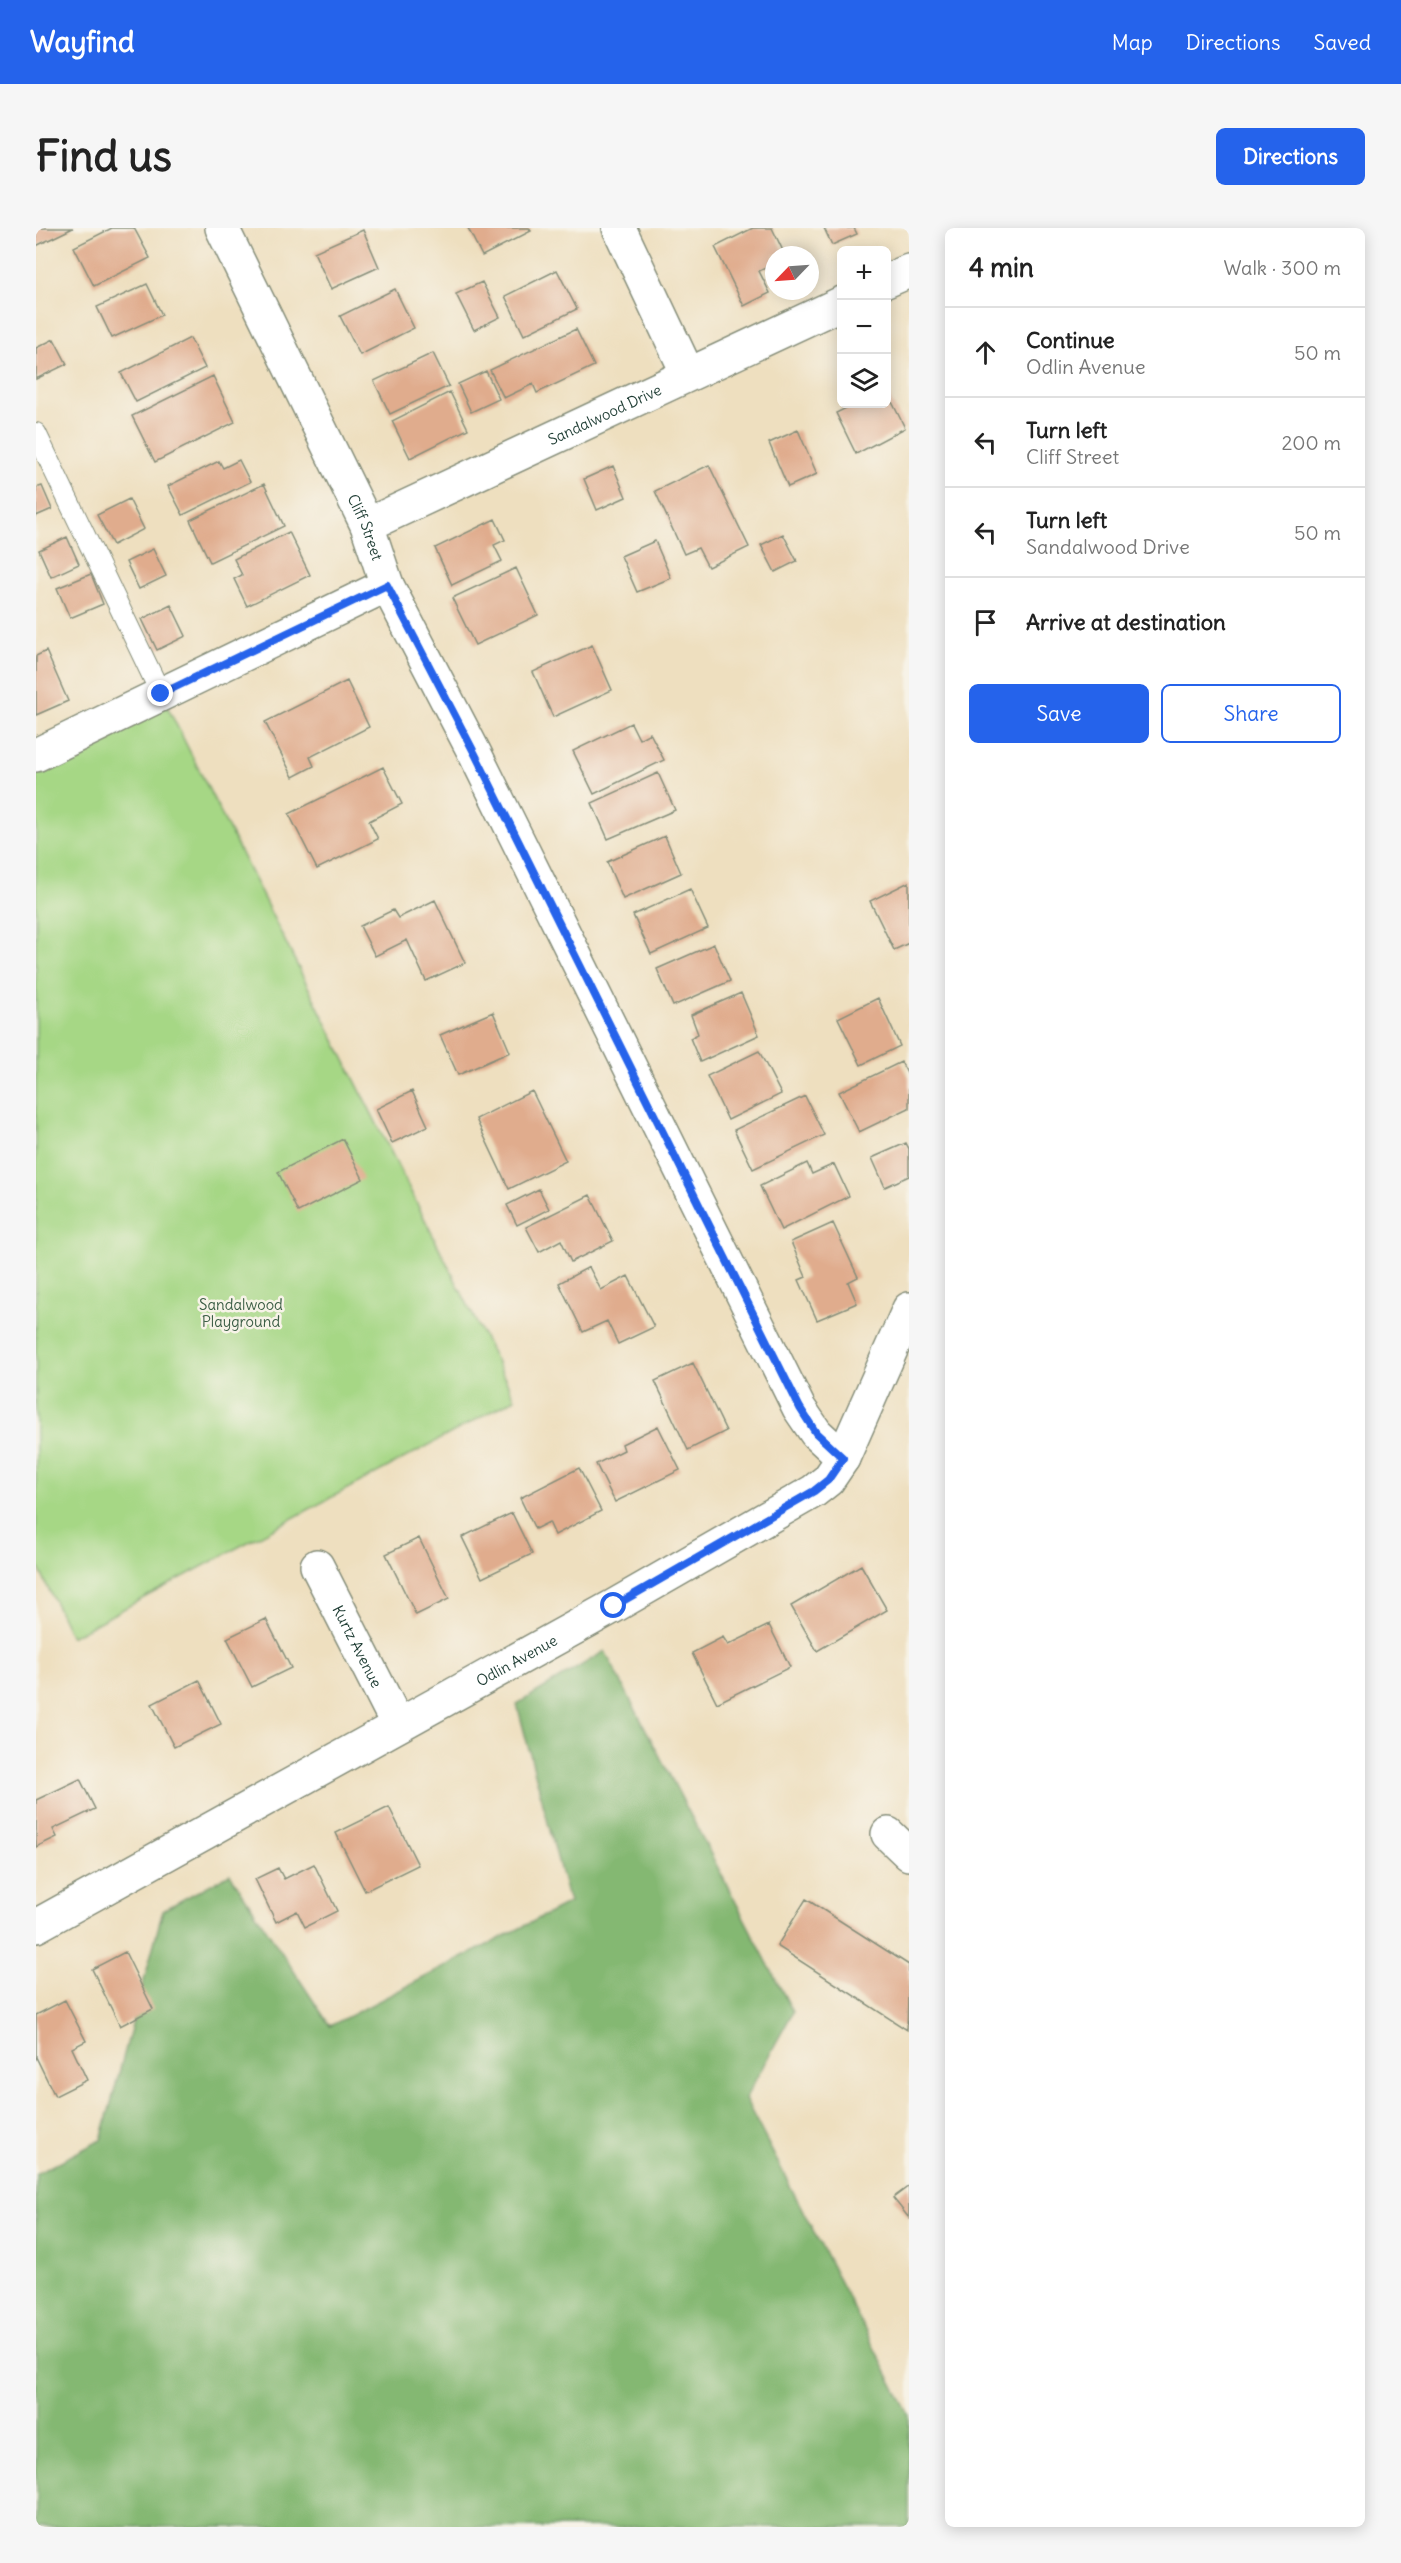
<!DOCTYPE html>
<html lang="en">
<head>
<meta charset="utf-8">
<style>
	:root { --surface:#fff; --page:#f6f6f6; --text:#222; --muted:#767676; --line:#e0e0e0; --accent:#2563eb }
	body { margin:0; font-family:Delius,sans-serif; background:var(--page); color:var(--text) }
	.controls { position:absolute; right:18px; top:18px; display:grid; overflow:hidden; border-radius:9px; box-shadow:0 3px 15px #0003 }
	.controls button { width:54px; height:54px; display:grid; place-items:center; padding:0; border:0; border-bottom:2px solid var(--line); background:var(--surface); color:var(--text); font:30px sans-serif }
	.compass { position:absolute; left:729px; top:18px; width:54px; height:54px; border-radius:50%; background:var(--surface); box-shadow:0 3px 15px #0003; rotate:245deg }
	.stop { position:absolute; width:18px; height:18px; margin:-14px; border:4px solid #2563eb; border-radius:50%; background:#fff }
	.stop.end { background:#2563eb; border-color:#fff; box-shadow:0 2px 6px #0008 }
	.list { margin:0; padding:0; list-style:none }
	h2 { display:flex; justify-content:space-between; align-items:center; height:78px; margin:0; padding:0 24px; font-size:26px }
	h2 small { font-size:20px; font-weight:400; color:var(--muted) }
	.list li { display:grid; grid-template-columns:39px 1fr auto; gap:18px; align-items:center; box-sizing:border-box; height:90px; padding:0 24px; border-top:2px solid var(--line) }
	.list b { display:block; font-size:22px; white-space:nowrap }
	.list p { margin:0; font-size:20px; white-space:nowrap; color:var(--muted) }
	.list em { font-size:20px; font-style:normal; color:var(--muted) }
	.actions { display:flex; gap:12px; padding:18px 24px }
	.actions a { flex:1; padding:14px 0; border:2px solid var(--accent); border-radius:9px; text-align:center; font-size:21px; color:var(--accent) }
	.actions .main { background:var(--accent); color:#fff }
	.icon { flex:none; width:33px; height:33px; fill:none; stroke:currentColor; stroke-width:2; stroke-linecap:round; stroke-linejoin:round }
	.map { position:relative; flex:none; width:873px; height:2299px; overflow:hidden; border-radius:9px }
	header { display:flex; align-items:center; gap:36px; box-sizing:border-box; height:84px; padding:0 30px; background:var(--accent); color:#fff }
	header strong { font-size:28px }
	nav { display:flex; gap:33px; margin-inline-start:auto; font-size:21px }
	.intro { display:flex; align-items:center; justify-content:space-between; box-sizing:border-box; height:144px; padding:0 36px }
	h1 { margin:0; font-size:42px }
	.button { padding:15px 27px; border-radius:9px; background:var(--accent); color:#fff; font-size:21px; font-weight:700 }
	main { display:flex; gap:36px; padding:0 36px }
	aside { flex:1; background:var(--surface); border-radius:9px; box-shadow:0 3px 15px #0003 }
	.map>svg:first-child { display:block }
</style>
</head>
<body>
<header>
<strong>Wayfind</strong>
<nav><a>Map</a><a>Directions</a><a>Saved</a></nav>
</header>
<div class="intro"><h1>Find us</h1><a class="button">Directions</a></div>
<main>
<div class="map">
<svg width="873" height="2299" viewBox="0 0 873 2299">
	<rect width="100%" height="100%" fill="#f7f3e8"/>
	<filter id="ink" filterUnits="userSpaceOnUse"><feTurbulence type="fractalNoise" baseFrequency=".0167" numOctaves="2"/><feDisplacementMap in="SourceGraphic" scale="12" xChannelSelector="R" yChannelSelector="G"/><feConvolveMatrix kernelMatrix="1 2 1 2 8 2 1 2 1" color-interpolation-filters="sRGB"/></filter>
	<filter id="wash" filterUnits="userSpaceOnUse"><feTurbulence type="fractalNoise" baseFrequency=".008" numOctaves="4" result="noise"/><feDisplacementMap in="SourceGraphic" scale="24" xChannelSelector="R" yChannelSelector="G"/><feGaussianBlur stdDeviation="1.35" result="paint"/><feColorMatrix in="noise" values="0 0 0 0 0 0 0 0 0 0 0 0 0 0 0 0 0 1.4 0 .05"/><feComposite in="paint" operator="in"/></filter>
	<g filter="url(#wash)">
		<rect width="100%" height="100%" fill="#eedfbf"/>
		<path fill="#a6d785" stroke="#628a5c" stroke-width="1.5" d="M125,466L479,1171L35,1409L0,1334V527Z"/>
		<path fill="#84b872" stroke="#527a53" stroke-width="1.5" d="M569,1423L757,1784L709,1871L873,2187V2299H0V1946L65,1912L127,1682L194,1646L294,1798L533,1675L481,1476Z"/>
		<g id="blocks">
			<path fill="#e0ac8d" d="M0,0H37L0,18Z
				M76,0H98L114,30L58,58L38,19Z
				M432,0H493L495,3L446,28Z
				M717,0H736L749,27H738V36L723,43L734,65L708,78L679,19Z
				M788,0H818L821,6L796,17Z
				M327,2L343,39L295,61L278,24Z
				M521,42L541,81L488,107L469,68Z
				M446,54L464,89L438,102L420,66Z
				M111,56L126,87L76,110L61,79Z
				M359,61L378,100L324,127L304,88Z
				M540,101L558,138L501,165L497,156L468,170L454,142Z
				M154,110L169,140L100,174L85,145Z
				M18,111L31,136L0,151V120Z
				M397,125L413,158L354,186L338,153Z
				M450,143L463,171L435,184L422,156Z
				M177,148L199,194L119,234L96,188Z
				M850,162L869,200L820,226L800,185L818,176H850Z
				M414,164L432,201L374,230L356,193Z
				M762,202L781,246L752,259L733,215Z
				M203,232L214,254L147,287L132,258L183,233L187,240Z
				M673,237L713,319L672,339L662,320L648,326L619,263Z
				M577,238L590,269L561,282L548,251Z
				M228,256L248,298L174,334L154,292Z
				M6,258L16,281L0,288V260Z
				M93,271L108,301L77,317L61,287Z
				M459,291L469,312L458,317L466,333L416,357L399,320Z
				M253,304L274,347L211,378L198,351L206,347L198,331Z
				M747,306L761,333L739,344L725,317Z
				M31,309L43,336L15,349L3,322Z
				M619,313L635,350L601,364L585,328Z
				M117,321L130,348L103,361L90,334Z
				M480,340L502,387L439,417L416,370Z
				M55,346L67,376L34,390L21,360Z
				M135,377L150,408L121,422L106,391Z
				M556,417L576,462L517,489L497,444Z
				M10,423L32,473L0,487V428Z
				M311,453L333,499L274,529L278,538L257,549L229,494Z
				M595,495L603,511L614,505L628,532L558,566L537,523Z
				M347,539L366,576L333,593L342,611L281,641L253,586Z
				M622,545L639,582L572,611L556,575Z
				M629,608L645,645L587,671L571,634Z
				M873,654V715L858,722L834,673Z
				M654,661L672,700L615,726L597,687Z
				M399,672L429,735L390,753L371,712L339,728L324,698L357,682L362,690Z
				M678,716L694,753L637,778L621,741Z
				M705,765L723,807L664,834L654,810L662,806L655,787Z
				M842,770L864,818L825,837L802,790Z
				M457,784L474,824L422,847L404,807Z
				M723,823L745,866L692,892L671,848Z
				M865,834L873,849V880L823,904L803,864Z
				M376,863L392,898L356,915L340,881Z
				M496,863L530,933L473,961L440,891Z
				M769,868L788,907L717,941L698,902Z
				M307,911L327,951L262,984L242,944Z
				M870,915L873,921V948L849,959L836,930Z
				M771,935L776,946L798,936L813,968L745,1002L724,958Z
				M503,961L513,981L481,997L471,977Z
				M554,967L577,1013L535,1034L525,1012L503,1024L490,999Z
				M797,995L822,1049L812,1054L821,1075L781,1092L763,1052L770,1049L755,1014Z
				M553,1039L565,1062L592,1048L618,1099L582,1116L571,1093L547,1104L523,1055Z
				M657,1135L690,1203L652,1222L619,1153Z
				M622,1198L644,1242L579,1274L560,1236L588,1222L586,1216Z
				M543,1240L565,1283L519,1307L513,1294L499,1301L484,1270Z
				M476,1285L496,1326L446,1350L426,1309Z
				M383,1310L413,1371L380,1387L350,1326Z
				M825,1337L851,1382L781,1423L755,1378Z
				M230,1391L255,1440L216,1459L191,1410Z
				M733,1397L754,1439L681,1475L656,1425L687,1409L692,1417Z
				M163,1452L185,1496L138,1519L116,1476Z
				M44,1551L59,1581L17,1601L21,1609L0,1619V1572Z
				M353,1579L382,1637L329,1663L300,1605Z
				M278,1636L301,1683L269,1699L261,1683L240,1694L219,1651L242,1640L248,1651Z
				M770,1671L873,1737L871,1802L741,1718Z
				M89,1724L117,1781L84,1798L56,1741Z
				M29,1772L50,1813L36,1820L51,1852L19,1868L0,1829V1787Z
				M873,1958V1990L857,1970Z"/>
		</g>
	</g>
	<g filter="url(#ink)">
		<use href="#blocks" fill-opacity="0" stroke="#868e7a" stroke-width="1.5"/>
		<g fill="none" stroke-linecap="round" stroke-linejoin="round">
			<g stroke="#868e7a" stroke-width="22">
				<path id="service" d="M0,205L125,466"/>
			</g>
			<g stroke="#868e7a" stroke-width="36">
				<g id="minor">
					<path id="s1" d="M186,0L331,297L351,357L439,526L763,1180L780,1205L807,1230"/>
					<path d="M583,0L652,146"/>
					<path d="M850,53L873,43"/>
					<path id="s2" d="M331,297L806,75"/>
					<path d="M0,527L351,357"/>
					<path id="s3" d="M281,1338L362,1497"/>
					<path d="M852,1606L873,1626"/>
					<path id="s4" d="M0,1698L578,1378L778,1263L792,1252L807,1230L873,1081"/>
				</g>
			</g>
			<use href="#service" stroke="#fff" stroke-width="20"/>
			<use href="#minor" stroke="#fff" stroke-width="33"/>
		</g>
	</g>
	<g fill="none" stroke-linecap="round" stroke-linejoin="round" filter="url(#ink)">
		<path stroke="#2563eb" stroke-width="8" d="M125,466L351,357L439,526L764,1180L780,1205L807,1230L792,1252L778,1263L578,1378"/>
	</g>
	<g text-anchor="middle" dominant-baseline="central" stroke-width="5" stroke-linejoin="round" paint-order="stroke">
		<g font-size="15" fill="#1f3d34" stroke="#f7f3e8">
			<text stroke="none"><textPath href="#s2" startOffset="262">Sandalwood Drive</textPath></text>
			<text stroke="none"><textPath href="#s1" startOffset="332">Cliff Street</textPath></text>
			<text stroke="none"><textPath href="#s3" startOffset="90">Kurtz Avenue</textPath></text>
			<text stroke="none"><textPath href="#s4" startOffset="549">Odlin Avenue</textPath></text>
		</g>
		<g font-size="15" fill="#3a5c44" stroke="#f7f3e8">
			<text x="205" y="1076">Sandalwood<tspan x="205" dy="17">Playground</tspan></text>
		</g>
	</g>
</svg>
<div class="controls">
<button>+</button>
<button>−</button>
<button><svg class="icon" aria-label="layers" viewBox="0 0 24 24"><path d="M12 4l9 5-9 5-9-5zM3 14l9 5 9-5"/></svg></button>
</div>
<svg class="compass" viewBox="-18 -18 36 36"><path d="M0-13l5 13h-10z" fill="#e53935"/><path d="M0 13l5-13h-10z" fill="#767676"/></svg>
<div class="stop" style="left:578px;top:1378px"></div>
<div class="stop end" style="left:125px;top:466px"></div>
</div>
<aside>
<h2>4 min<small>Walk · 300 m</small></h2>
<ul class="list">
<li><svg class="icon" aria-label="ahead" viewBox="0 0 24 24"><path d="M12 20V5M6 11l6-6 6 6"/></svg><div><b>Continue</b><p>Odlin Avenue</p></div><em>50 m</em></li>
<li><svg class="icon" aria-label="left" viewBox="0 0 24 24"><path d="M17 20v-9H6M10 6l-5 5 5 5"/></svg><div><b>Turn left</b><p>Cliff Street</p></div><em>200 m</em></li>
<li><svg class="icon" aria-label="left" viewBox="0 0 24 24"><path d="M17 20v-9H6M10 6l-5 5 5 5"/></svg><div><b>Turn left</b><p>Sandalwood Drive</p></div><em>50 m</em></li>
<li><svg class="icon" aria-label="arrive" viewBox="0 0 24 24"><path d="M6 21V4h12l-3 4 3 4H6"/></svg><div><b>Arrive at destination</b></div></li>
</ul>
<div class="actions"><a class="main">Save</a><a>Share</a></div>
</aside>
</main>
</body>
</html>
